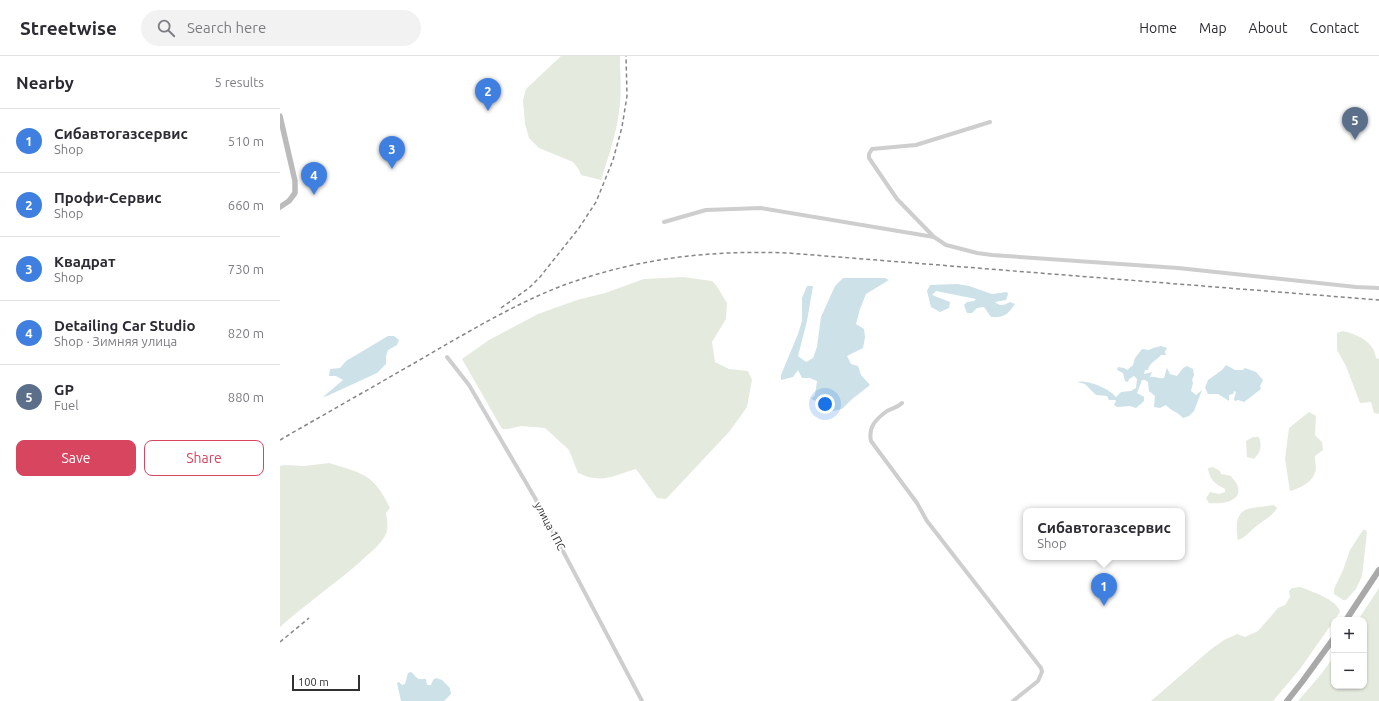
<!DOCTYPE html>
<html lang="en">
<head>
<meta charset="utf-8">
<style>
	:root { --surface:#fff; --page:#f2f2f3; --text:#2b2b33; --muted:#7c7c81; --line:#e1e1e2; --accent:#d7455f }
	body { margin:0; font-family:Ubuntu,sans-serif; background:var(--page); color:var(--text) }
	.controls { position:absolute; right:12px; bottom:12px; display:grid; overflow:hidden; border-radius:8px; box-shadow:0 1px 3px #0004 }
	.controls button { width:36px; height:36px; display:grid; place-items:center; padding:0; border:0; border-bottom:1px solid var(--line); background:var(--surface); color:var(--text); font:20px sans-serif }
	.scale { position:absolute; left:12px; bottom:10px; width:68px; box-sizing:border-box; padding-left:4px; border:2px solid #313131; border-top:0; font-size:11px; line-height:14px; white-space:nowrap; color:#313131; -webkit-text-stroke:3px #fff; paint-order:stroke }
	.you { position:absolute; left:545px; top:348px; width:14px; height:14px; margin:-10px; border:3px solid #fff; border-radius:50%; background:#1a73e8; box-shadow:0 0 0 6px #1a73e833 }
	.badge { display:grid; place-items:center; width:26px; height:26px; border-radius:50%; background:var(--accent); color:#fff; font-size:13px; font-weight:700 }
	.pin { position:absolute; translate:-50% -33px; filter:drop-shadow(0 1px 2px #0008) }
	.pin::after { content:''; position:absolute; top:21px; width:14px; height:12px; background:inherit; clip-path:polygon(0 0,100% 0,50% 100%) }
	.popup { position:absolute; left:743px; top:452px; width:162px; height:52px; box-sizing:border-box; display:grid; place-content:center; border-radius:8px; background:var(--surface); filter:drop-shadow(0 1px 3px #0005); font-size:13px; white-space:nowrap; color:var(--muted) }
	.popup b { font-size:15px; color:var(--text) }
	.popup::after { content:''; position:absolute; left:50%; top:100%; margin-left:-8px; border:8px solid transparent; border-top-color:var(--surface) }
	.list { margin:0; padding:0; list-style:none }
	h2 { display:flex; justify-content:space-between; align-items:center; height:52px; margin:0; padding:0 16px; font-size:17px }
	h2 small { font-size:13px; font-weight:400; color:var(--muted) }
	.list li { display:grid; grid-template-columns:26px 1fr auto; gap:12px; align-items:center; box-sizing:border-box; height:64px; padding:0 16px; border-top:1px solid var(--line) }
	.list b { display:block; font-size:15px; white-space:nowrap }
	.list p { margin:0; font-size:13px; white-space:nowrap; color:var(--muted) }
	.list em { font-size:13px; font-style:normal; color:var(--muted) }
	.actions { display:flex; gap:8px; padding:12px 16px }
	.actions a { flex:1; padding:9px 0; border:1px solid var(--accent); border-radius:8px; text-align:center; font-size:14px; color:var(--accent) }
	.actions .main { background:var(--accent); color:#fff }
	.icon { flex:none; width:22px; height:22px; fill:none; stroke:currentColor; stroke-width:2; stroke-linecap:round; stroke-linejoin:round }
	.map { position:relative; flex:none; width:1099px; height:645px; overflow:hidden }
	header { display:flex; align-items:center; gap:24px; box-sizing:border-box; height:56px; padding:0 20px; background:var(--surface); border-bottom:1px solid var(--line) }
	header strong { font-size:19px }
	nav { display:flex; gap:22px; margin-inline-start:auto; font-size:14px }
	.search { width:280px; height:36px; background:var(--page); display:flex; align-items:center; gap:10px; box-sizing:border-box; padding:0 14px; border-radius:22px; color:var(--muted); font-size:15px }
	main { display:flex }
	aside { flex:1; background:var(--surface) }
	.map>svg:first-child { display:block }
</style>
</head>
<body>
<header>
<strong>Streetwise</strong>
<div class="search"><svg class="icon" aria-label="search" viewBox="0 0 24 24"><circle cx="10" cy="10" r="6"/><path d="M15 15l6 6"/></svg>Search here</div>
<nav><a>Home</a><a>Map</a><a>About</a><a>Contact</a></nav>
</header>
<main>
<aside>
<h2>Nearby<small>5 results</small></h2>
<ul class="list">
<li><span class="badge" style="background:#3f7fe0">1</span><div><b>Сибавтогазсервис</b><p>Shop</p></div><em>510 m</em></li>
<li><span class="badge" style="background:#3f7fe0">2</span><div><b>Профи-Сервис</b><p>Shop</p></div><em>660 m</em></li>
<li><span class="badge" style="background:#3f7fe0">3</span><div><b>Квадрат</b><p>Shop</p></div><em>730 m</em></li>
<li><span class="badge" style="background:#3f7fe0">4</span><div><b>Detailing Car Studio</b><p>Shop · Зимняя улица</p></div><em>820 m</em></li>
<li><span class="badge" style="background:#5c6f8a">5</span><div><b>GP</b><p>Fuel</p></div><em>880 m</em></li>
</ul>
<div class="actions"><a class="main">Save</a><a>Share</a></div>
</aside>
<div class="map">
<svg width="1099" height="645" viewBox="0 0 1099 645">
	<rect width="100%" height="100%" fill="#fff"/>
	<path fill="#e5eade" d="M281,0H340C340,18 342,37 339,56C336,79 328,102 321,124L301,119L298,112L293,106L259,92L249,82L245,68L243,44L246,33Z
		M403,221L432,225L436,229L447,247L446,263L432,286L435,306L449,313L468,315L472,324L467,351L449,376L386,443L377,442L356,413C332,420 322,428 298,417L289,394L265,372L241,370L228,373H222L182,303L209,284L258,258L297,244L325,237L364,223Z
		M1063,275C1073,277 1088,283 1093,293C1095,295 1095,299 1096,302L1099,303V358L1094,357L1091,346L1080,347L1066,310L1057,294V277Z
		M1029,356L1036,360L1035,379L1042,386L1043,394L1035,400C1035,404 1036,410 1036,413C1034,426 1020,432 1010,435L1005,403L1009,372Z
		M973,381H979C982,391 981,396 974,403L967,401L966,385Z
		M49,407C82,417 94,418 110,452L106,457C107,463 108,469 107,475C103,488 88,498 79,507C53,529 25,549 0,571V410L4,409L24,410Z
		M933,411L940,415L941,418L951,420C953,423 957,427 958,431C962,447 939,448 929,447L926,442L930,436L939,438L945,436V433C935,428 929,423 928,412Z
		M994,449L997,452C991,462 982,465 973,473C968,477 965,482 958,484C956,475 955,459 965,454C968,452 988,450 994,449Z
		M1083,474H1086L1087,477L1082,520L1076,533L1066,544H1063L1054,538V533L1063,514L1070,494Z
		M1020,531C1031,535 1058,544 1060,556L1020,613L993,645H871L930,594L944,584L957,578L965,581L978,575L998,552L1005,549L1010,541L1009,535L1012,532Z
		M1099,532V645H1018L1042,617L1054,600V630H1084V564H1078Z"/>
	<path fill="#cce1e8" d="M563,222H605L609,224L586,238L580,253L576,268L584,273L585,281L583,292L567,300L571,308L578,310L581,319L590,329L571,344L562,353L553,355L544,348L531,343L535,339L537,325L530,322H522L518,314L513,321L501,324V319L518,278L522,265V242L527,230H533L527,265L518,300L526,306L533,302L537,291L541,261L555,230Z
		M677,228L689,230L712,238L727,236L728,238L726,244L715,246C721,251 724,249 730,246L735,248C728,258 725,262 711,261L704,251L697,252L692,257H687L684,249L687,246L694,245L696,243L656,235L652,239L670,246L669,252L660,256L651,251L647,235L650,229Z
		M108,280H114L119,284L117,289L108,294L106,300V308L97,317L47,340L43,341L63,324L56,320H49L50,313L60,312L66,305Z
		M881,290L887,292L885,296L886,299H881C877,304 869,307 868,314H865L864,318L872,316L870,321C875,320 879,323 884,322L887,312L890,318L897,320L903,312L907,310L913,313L914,319L912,324L913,327L911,335L916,339L922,334L914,355L909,360L903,362C898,356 891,355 886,349L880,352L874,351L875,340L869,335L868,326L865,324H862L857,337L864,341V345L856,352L850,350L837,351L834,349L836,345L835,344H829L827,340L816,339L805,328L797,326C807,323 830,333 836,341L841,336L851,335L856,332L857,323L854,320L849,323L848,326L845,325L843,317L837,314L838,311L844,312L847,314L853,309L855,302L862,293L869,294L873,292Z
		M946,309L955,314H963L965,312L976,316L983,324L980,330L981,333L964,346L958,344L955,345L954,343L956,336L954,335L953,338L949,339V345L938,338H928L925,332L928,324L942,314Z
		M131,616C134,618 134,619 136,621C138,624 142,623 146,623L147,629H151L153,624L156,622L162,624L170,632L171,638L164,645H121L117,627L119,626L122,629L125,628L128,617Z"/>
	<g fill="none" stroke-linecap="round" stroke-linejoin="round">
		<path stroke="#cecece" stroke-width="4" d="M710,66L636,89L592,93L589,98V102L617,143L654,181L666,189L674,191L697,197L712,199L898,212L1076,231L1099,232
			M384,166L426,154L481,152L654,181
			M167,301L189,329L255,442L362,645
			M622,347C617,352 613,352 607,355C596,363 588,371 591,385L637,447L647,465L761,612L762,616L758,625L733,645"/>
		<path stroke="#bbb" stroke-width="5.5" d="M0,60L15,125V137L9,145L0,151"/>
		<path stroke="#a9a9a9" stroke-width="6" d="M1066,564L1099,514
			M1007,645L1022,626L1054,582"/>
		<path stroke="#868686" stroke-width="1.5" stroke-dasharray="4 3" stroke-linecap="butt" d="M221,252L249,232L260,221L299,172L316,146L333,104L342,71L347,40L346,0
			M0,384C50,355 100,327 150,298C193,273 237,247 284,229C359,202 429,194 508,197L1099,244
			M0,586L29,562"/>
	</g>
	<g text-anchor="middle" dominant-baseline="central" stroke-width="4" stroke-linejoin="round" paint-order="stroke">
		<g font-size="11" fill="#313131" stroke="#fff">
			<text transform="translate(270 470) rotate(62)">улица 1ПС</text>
		</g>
	</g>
</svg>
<div class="controls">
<button>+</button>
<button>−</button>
</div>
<div class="scale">100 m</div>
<div class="you"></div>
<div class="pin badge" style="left:824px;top:550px;background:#3f7fe0">1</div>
<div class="popup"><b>Сибавтогазсервис</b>Shop</div>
<div class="pin badge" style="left:208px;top:55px;background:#3f7fe0">2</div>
<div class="pin badge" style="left:112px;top:113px;background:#3f7fe0">3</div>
<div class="pin badge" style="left:34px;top:139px;background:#3f7fe0">4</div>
<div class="pin badge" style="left:1075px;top:84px;background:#5c6f8a">5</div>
</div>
</main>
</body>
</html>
